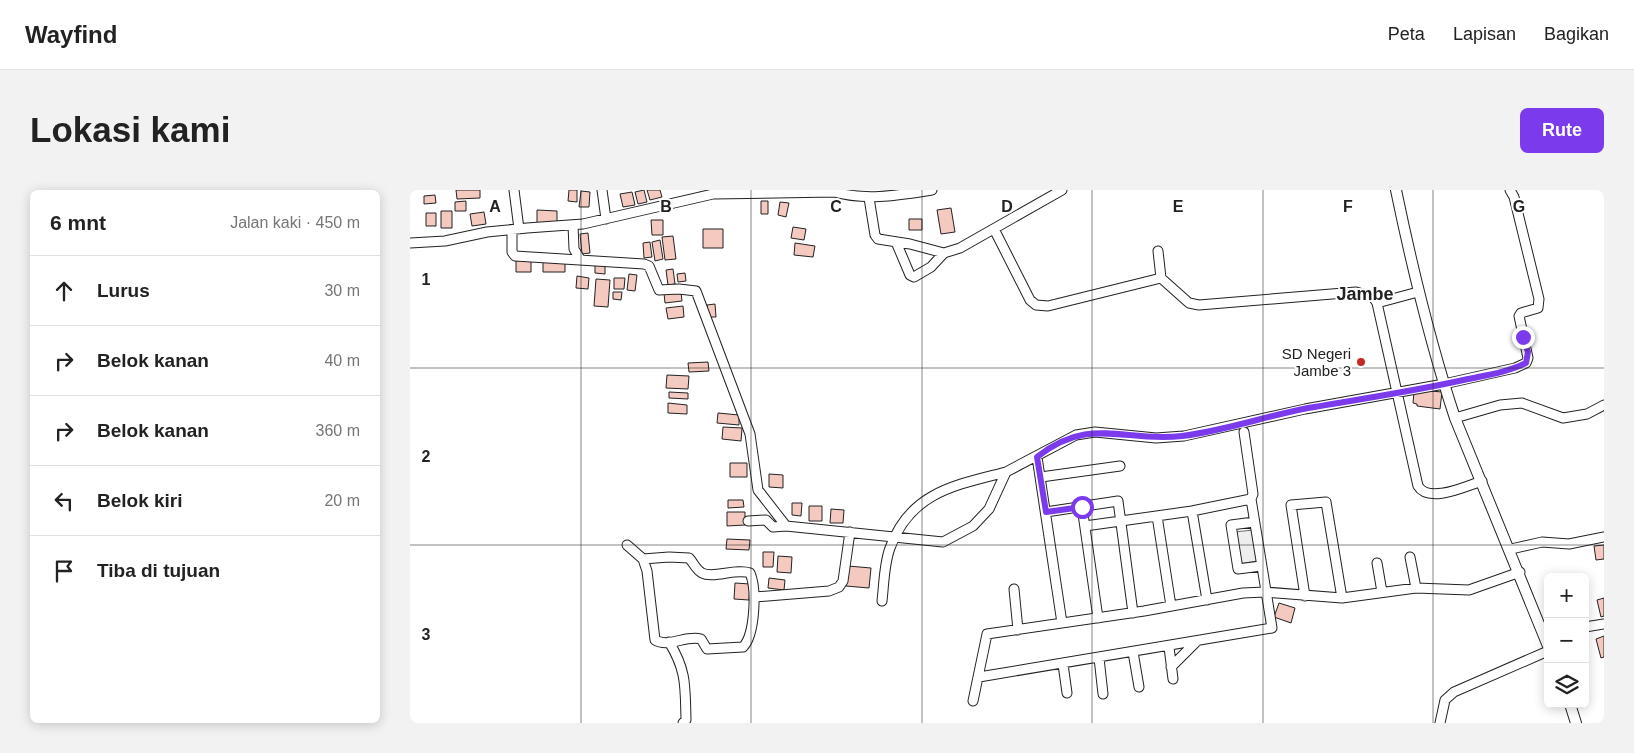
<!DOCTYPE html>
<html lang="id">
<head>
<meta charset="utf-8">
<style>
	:root { --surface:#fff; --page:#f2f2f2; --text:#222; --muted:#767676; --line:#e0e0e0; --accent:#7c3aed }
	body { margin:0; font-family:Arial,sans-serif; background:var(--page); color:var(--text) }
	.controls { position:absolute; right:15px; bottom:15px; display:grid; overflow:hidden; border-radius:8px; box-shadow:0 2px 12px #0003 }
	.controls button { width:45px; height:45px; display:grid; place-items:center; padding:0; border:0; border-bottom:1px solid var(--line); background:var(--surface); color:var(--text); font:25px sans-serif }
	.stop { position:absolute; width:15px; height:15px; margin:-11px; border:4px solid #7c3aed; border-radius:50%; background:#fff }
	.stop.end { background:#7c3aed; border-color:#fff; box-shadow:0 1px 5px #0008 }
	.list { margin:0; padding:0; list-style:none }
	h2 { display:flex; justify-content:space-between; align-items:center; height:65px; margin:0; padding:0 20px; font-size:21px }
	h2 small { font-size:16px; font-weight:400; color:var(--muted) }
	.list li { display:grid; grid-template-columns:32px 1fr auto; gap:15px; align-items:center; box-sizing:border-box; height:70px; padding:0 20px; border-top:1px solid var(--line) }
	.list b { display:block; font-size:19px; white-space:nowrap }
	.list em { font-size:16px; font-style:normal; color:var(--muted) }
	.icon { flex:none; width:28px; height:28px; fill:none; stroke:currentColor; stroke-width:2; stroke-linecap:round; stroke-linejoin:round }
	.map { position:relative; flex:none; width:1194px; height:533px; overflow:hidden; border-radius:8px }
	header { display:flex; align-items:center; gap:30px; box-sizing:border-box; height:70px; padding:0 25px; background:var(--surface); border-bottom:1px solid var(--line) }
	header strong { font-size:24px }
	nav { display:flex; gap:28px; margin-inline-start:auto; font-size:18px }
	.intro { display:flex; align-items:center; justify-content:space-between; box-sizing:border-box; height:120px; padding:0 30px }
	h1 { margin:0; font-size:35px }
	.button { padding:12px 22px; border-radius:8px; background:var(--accent); color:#fff; font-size:18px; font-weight:700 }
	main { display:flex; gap:30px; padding:0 30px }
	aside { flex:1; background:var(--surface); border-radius:8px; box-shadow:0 2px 12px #0003 }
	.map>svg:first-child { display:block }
</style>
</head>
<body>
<header>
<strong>Wayfind</strong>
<nav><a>Peta</a><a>Lapisan</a><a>Bagikan</a></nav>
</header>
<div class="intro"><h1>Lokasi kami</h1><a class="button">Rute</a></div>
<main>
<aside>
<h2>6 mnt<small>Jalan kaki · 450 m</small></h2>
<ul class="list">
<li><svg class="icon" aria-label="ahead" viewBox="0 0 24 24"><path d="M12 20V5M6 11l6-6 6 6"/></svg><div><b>Lurus</b></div><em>30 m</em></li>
<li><svg class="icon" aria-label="right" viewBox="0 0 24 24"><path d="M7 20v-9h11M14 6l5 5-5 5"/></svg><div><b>Belok kanan</b></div><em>40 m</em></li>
<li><svg class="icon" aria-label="right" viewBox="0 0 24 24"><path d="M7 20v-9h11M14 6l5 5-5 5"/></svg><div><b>Belok kanan</b></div><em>360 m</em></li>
<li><svg class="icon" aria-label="left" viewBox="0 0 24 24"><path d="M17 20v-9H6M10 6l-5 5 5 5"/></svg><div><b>Belok kiri</b></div><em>20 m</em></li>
<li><svg class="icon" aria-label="arrive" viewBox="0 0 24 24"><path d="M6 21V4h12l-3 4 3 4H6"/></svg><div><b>Tiba di tujuan</b></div></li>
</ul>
</aside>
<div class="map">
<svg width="1194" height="533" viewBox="0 0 1194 533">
	<rect width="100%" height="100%" fill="#fff"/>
	<path fill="#eee" stroke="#6f6f6f" d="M843,340L847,371L829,374L825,342Z"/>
	<path fill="#f3c9c0" stroke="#222" d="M46,0H70V8L47,9Z
		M159,0H167V12L158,11Z
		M234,0L237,12L228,14L225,2Z
		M237,0H250L252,7L240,10Z
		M171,1L180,2L179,17H169Z
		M222,2L225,15L213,17L210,4Z
		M25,5L26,13L14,14V6Z
		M56,11V21H45V12Z
		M351,11H358V24H351Z
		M370,12L379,13L376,27L368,25Z
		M541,18L545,42L531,44L527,20Z
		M127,20L147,21V34L127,33Z
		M31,21H42V38H31Z
		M74,22L76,34L62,36L60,24Z
		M16,23H26V36H16Z
		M499,29H512V40H499Z
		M241,30H253V45H242Z
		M383,37L396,39L394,50L381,48Z
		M293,39H313V58H293Z
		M178,43L180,63L172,64L170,44Z
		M263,46L266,69L255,70L252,47Z
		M250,50L253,69L245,71L242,52Z
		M240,52L242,67L234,68L233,53Z
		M385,53L405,56L403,67L384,65Z
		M106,68H121V82H106Z
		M133,70H155V82H133Z
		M185,75L195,76V84L185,83Z
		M263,79L265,94L258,95L256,80Z
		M275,83L276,91L268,92L267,84Z
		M219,84L227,85L225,101L217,100Z
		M167,86L179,88L178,99L166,98Z
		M204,88H215L214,99H204Z
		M186,89L200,90L198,117L184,116Z
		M203,102H212L211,110L203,109Z
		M271,102L272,111L255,113L254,103Z
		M305,114L306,127H298L297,115Z
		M273,116L274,127L258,129L256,118Z
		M298,172L299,181L279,182L278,173Z
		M257,185L279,186L278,199L256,198Z
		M1009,200L1032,202L1030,219L1007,216V214L1003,213L1004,202Z
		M259,202L278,203V209L259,208Z
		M258,213L277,215V224L258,223Z
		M308,223L329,225V235L307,233Z
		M313,237L332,238L331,251L312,249Z
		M320,273H337V287H320Z
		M359,284L373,285V298L359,297Z
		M318,310H333L334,317L318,318Z
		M382,313H392L391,326L382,325Z
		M399,316H412V331H399Z
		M421,319L434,320L433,333H420Z
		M317,322H335V335L317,336Z
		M317,349L340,350L339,360L316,359Z
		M1194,355V369L1186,370L1184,356Z
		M353,362H364L363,377H353Z
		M368,366L382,367L381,383L367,382Z
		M438,376L461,378L459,398L436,396Z
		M359,388L375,390L374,400L358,398Z
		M325,393L340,394L339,410L324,409Z
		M1194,408V426L1191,427L1187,410Z
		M869,413L885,418L881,433L864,427Z
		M1194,446V467L1191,468L1186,449Z"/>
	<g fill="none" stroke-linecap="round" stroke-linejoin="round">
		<g stroke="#222" stroke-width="11">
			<path id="minor" d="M104,0L109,39
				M192,0L196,29
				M459,8L465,45L468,49L500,54L534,63L550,58L652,0
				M163,35L164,59L170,69
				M584,39L620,110L626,115L638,116L751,88
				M102,40V62L105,66L234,74L239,76L249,100L269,99L286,101L340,244L348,300L376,336
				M486,52L500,85L504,87L521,77L534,63
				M0,53L35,51L77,42L117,38L173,34L303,4L424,2C456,11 489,5 522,0
				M748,61L751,88L779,113L789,115L946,102L963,107L967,113L1008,102
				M967,113L1008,296C1019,314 1056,296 1072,291
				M1045,228L1090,215L1112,213L1153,228L1177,224L1194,215
				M834,242L843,304L841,309
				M627,267L652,433
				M631,287L710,276
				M672,317L688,428
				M782,321L797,410
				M636,322L708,311L723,423
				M747,326L761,416
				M338,331L356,330L363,337L376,336L533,352L563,336L579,319L596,282L666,245L685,242L746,248L774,246L895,219L1034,194L1105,178L1116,173L1118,168L1109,126L1111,123L1128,118L1129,109L1104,7L1100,0
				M844,332L821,335L828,379L851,376
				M217,355L233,369L237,381L245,450C259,458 275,445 291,449L297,459L333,457C345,445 347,399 340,383C326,378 303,389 292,383C286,380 283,372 279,368L259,367L233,369
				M1101,359L1132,352L1159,354L1194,347
				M1000,367L1006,398
				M967,373L972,402
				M604,399L608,440
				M895,406L881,315L916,312L932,408
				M345,407L419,401L429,397L433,391L440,342
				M472,411C474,394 474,374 480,358C500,302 546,295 596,282
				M1175,437L1194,434
				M259,452C277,481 275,497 276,530L273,533
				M759,457L763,489
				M723,462L729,497
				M689,468L693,504
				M653,474L657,503
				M761,477L786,452
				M569,487L862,438L841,309L782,321L675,336
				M563,511L577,444L734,421L833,403L855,402L932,408L1006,398L1059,400L1110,382
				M1030,533L1035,510L1044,502L1138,461"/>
		</g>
		<g stroke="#222" stroke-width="12">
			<path id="tertiary" d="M986,0C1002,77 1020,153 1045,228L1138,456
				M1160,514L1166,533"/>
		</g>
		<use href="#minor" stroke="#fff" stroke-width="9"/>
		<use href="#tertiary" stroke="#fff" stroke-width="10"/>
	</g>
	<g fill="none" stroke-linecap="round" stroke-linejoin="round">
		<path stroke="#7c3aed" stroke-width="6" d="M672,317L636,322L627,267C680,225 714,253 772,246C814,241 856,226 898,218C951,209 1005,201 1058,189C1077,185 1098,182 1116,173L1118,162L1113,147"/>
	</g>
	<path fill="none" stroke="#222" stroke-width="1" stroke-opacity="0.55" d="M171,0V533M341,0V533M512,0V533M682,0V533M853,0V533M1023,0V533M0,178H1194M0,355H1194"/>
	<circle fill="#c62828" stroke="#fff" stroke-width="2" cx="951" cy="172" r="5"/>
	<g text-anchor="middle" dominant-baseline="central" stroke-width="4" stroke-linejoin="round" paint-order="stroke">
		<g font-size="15" fill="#222" stroke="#fff" text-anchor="end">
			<text x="941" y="163">SD Negeri<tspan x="941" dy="17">Jambe 3</tspan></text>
		</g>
		<g font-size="18" font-weight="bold" fill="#222" stroke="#fff">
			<text x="955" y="104">Jambe</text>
		</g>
	</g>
	<g font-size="16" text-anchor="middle" font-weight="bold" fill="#222" stroke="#fff" stroke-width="4" stroke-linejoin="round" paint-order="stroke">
		<text x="85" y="22">A</text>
		<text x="256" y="22">B</text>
		<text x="426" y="22">C</text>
		<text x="597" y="22">D</text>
		<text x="768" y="22">E</text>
		<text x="938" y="22">F</text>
		<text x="1109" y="22">G</text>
		<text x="16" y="95">1</text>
		<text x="16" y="272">2</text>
		<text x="16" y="450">3</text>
	</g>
</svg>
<div class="controls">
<button>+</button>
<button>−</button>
<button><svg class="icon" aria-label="layers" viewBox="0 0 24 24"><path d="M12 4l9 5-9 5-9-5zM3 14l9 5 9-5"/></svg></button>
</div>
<div class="stop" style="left:672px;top:317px"></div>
<div class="stop end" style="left:1113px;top:147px"></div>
</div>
</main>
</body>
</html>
